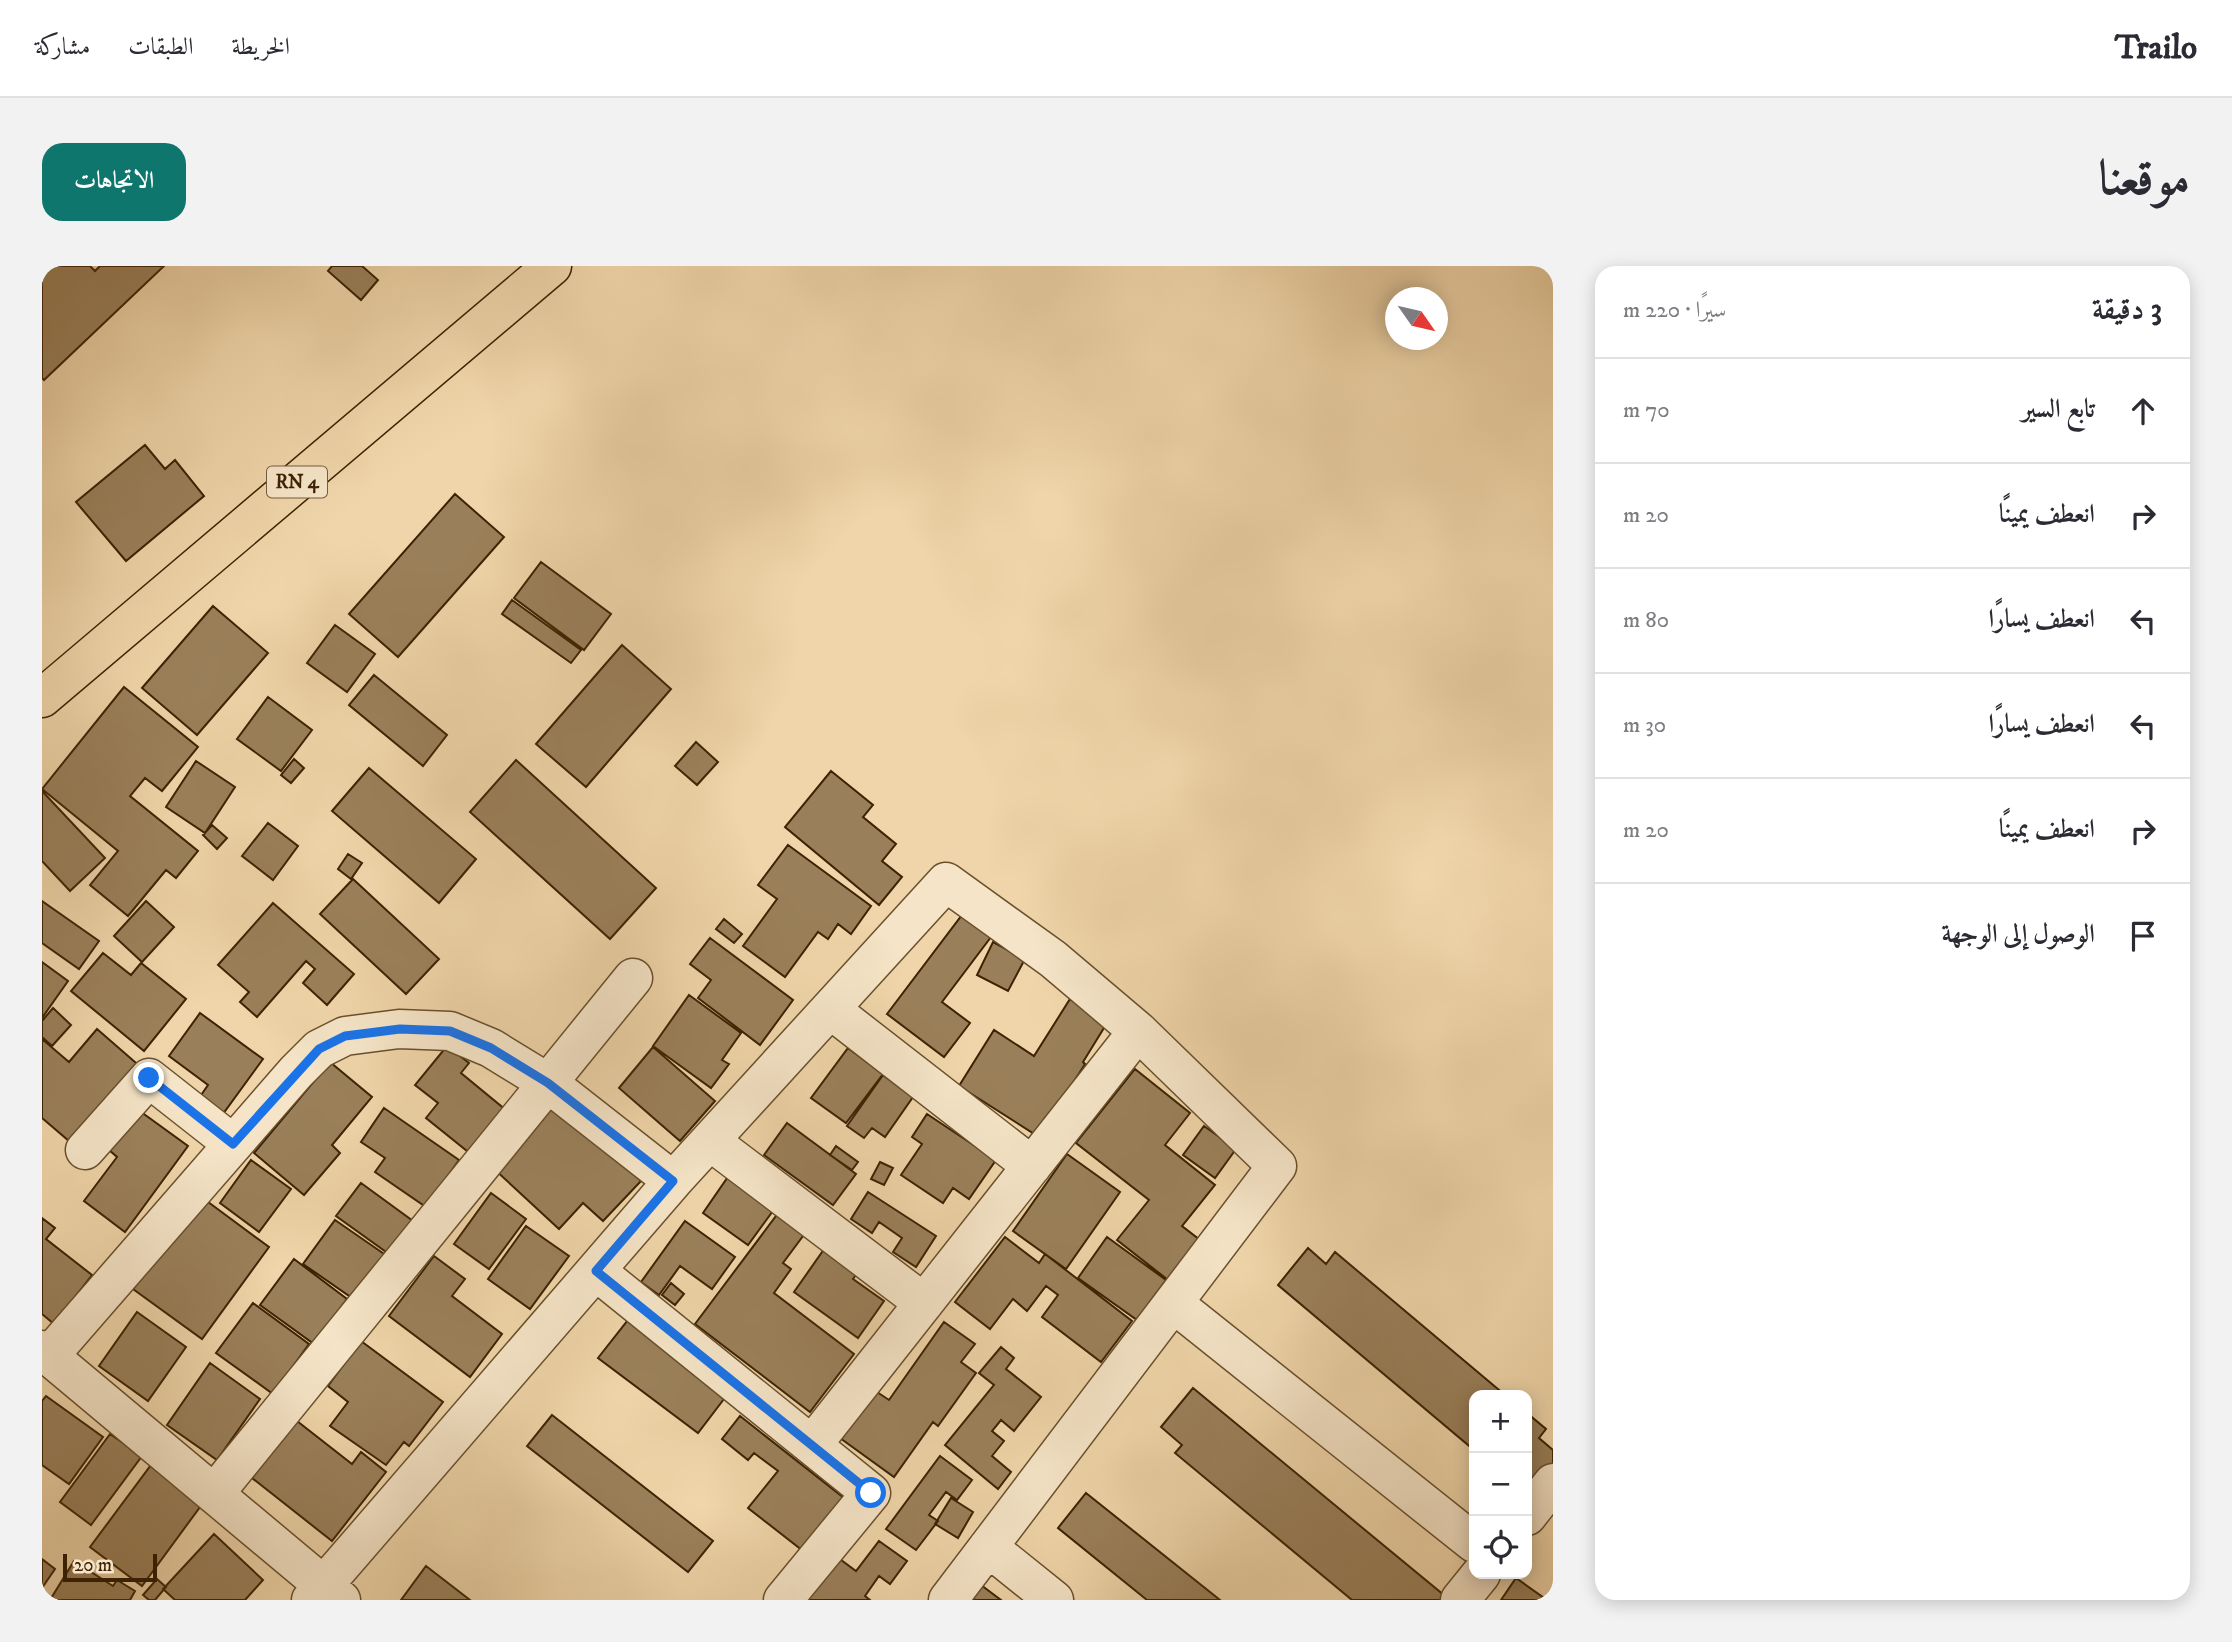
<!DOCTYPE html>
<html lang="ar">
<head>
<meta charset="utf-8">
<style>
	:root { --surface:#fff; --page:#f2f2f3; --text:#2b2b33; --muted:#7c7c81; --line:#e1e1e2; --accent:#0f766e }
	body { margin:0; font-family:"IM FELL DW Pica",Amiri,serif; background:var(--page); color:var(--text); direction:rtl }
	.controls { position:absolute; right:21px; bottom:21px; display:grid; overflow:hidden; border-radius:14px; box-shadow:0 4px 18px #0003 }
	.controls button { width:63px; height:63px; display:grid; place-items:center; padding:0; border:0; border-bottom:2px solid var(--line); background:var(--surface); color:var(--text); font:35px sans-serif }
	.compass { position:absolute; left:1343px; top:21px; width:63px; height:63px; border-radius:50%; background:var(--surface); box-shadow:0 4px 18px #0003; rotate:124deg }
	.scale { position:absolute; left:21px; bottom:18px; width:94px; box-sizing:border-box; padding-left:7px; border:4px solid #3d2304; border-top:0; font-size:19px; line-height:24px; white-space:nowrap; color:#3d2304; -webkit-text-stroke:5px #f5e4c7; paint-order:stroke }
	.stop { position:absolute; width:21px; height:21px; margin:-16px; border:5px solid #1a73e8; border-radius:50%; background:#fff }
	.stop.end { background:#1a73e8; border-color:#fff; box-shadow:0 2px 7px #0008 }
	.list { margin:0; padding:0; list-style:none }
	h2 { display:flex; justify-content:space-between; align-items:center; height:91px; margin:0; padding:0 28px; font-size:30px }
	h2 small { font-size:23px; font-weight:400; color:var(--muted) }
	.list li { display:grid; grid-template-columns:46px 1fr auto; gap:21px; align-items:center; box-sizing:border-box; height:105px; padding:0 28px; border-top:2px solid var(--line) }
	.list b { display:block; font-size:26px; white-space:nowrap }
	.list em { font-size:23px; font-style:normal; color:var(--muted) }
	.icon { flex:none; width:38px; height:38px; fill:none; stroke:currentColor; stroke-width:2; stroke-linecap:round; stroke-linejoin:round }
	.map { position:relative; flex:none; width:1511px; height:1334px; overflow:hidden; direction:ltr; border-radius:21px }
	header { display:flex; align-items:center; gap:42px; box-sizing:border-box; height:98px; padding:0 35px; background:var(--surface); border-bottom:2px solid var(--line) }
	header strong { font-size:33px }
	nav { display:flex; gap:38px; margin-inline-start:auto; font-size:24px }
	.intro { display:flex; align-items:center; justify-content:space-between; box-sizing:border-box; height:168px; padding:0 42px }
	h1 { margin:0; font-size:49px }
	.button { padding:18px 32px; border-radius:21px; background:var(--accent); color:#fff; font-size:24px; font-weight:700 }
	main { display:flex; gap:42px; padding:0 42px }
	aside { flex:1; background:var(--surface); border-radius:21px; box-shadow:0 4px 18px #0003 }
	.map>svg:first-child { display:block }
</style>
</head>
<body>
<header>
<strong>Trailo</strong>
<nav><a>الخريطة</a><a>الطبقات</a><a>مشاركة</a></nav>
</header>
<div class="intro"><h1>موقعنا</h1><a class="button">الاتجاهات</a></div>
<main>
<aside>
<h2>3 دقيقة<small>سيرًا · 220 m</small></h2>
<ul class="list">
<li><svg class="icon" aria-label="ahead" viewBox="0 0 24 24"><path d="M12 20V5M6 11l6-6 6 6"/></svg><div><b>تابع السير</b></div><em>70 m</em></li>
<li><svg class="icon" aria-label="right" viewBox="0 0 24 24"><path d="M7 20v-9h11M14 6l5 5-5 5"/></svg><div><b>انعطف يمينًا</b></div><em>20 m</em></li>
<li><svg class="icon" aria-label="left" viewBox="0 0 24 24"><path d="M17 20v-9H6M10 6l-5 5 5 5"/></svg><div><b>انعطف يسارًا</b></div><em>80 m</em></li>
<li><svg class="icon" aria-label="left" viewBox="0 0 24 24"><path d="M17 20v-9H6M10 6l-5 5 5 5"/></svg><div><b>انعطف يسارًا</b></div><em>30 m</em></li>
<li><svg class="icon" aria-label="right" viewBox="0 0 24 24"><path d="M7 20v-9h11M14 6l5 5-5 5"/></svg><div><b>انعطف يمينًا</b></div><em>20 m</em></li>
<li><svg class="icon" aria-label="arrive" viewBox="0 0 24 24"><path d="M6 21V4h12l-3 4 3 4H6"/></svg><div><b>الوصول إلى الوجهة</b></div></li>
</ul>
</aside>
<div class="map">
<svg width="1511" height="1334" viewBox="0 0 1511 1334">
	<rect width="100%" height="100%" fill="#efd5a9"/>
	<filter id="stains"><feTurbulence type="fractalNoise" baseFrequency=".00286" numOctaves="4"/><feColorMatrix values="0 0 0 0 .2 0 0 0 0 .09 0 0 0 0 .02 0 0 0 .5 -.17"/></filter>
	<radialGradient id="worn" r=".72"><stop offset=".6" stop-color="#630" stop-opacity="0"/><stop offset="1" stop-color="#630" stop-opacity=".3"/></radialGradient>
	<path fill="#9a805a" stroke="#3d2304" stroke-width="2" d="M0,0H48L53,5L58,0H122L2,114L0,112Z
		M290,0H320L336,14L319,34L286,5Z
		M103,179L123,203L133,194L162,230L84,295L34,236Z
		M413,228L462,271L356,391L307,348Z
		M499,296L569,348L542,384L472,332Z
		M470,334L539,384L529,397L460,348Z
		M171,340L226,387L155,469L100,422Z
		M293,359L333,388L305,426L265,397Z
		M580,379L629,423L544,521L494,478Z
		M332,409L405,469L381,500L307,439Z
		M82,421L156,481L120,525L103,512L88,530L156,585L134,612L124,604L86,650L48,619L76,585L0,523Z
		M226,431L270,464L239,505L195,473Z
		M654,476L676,496L655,519L633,500Z
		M252,493L262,502L249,517L239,509Z
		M474,494L614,622L568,673L428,546Z
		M154,495L193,521L163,567L124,541Z
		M327,502L434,593L397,637L290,545Z
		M789,505L831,539L821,551L854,578L840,595L860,611L837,639L743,561Z
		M0,525L63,592L28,625L0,595Z
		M226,557L256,580L231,614L200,590Z
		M170,559L185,572L175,583L161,569Z
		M746,579L829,640L809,668L796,658L786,673L776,666L743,711L701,680L735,633L716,619Z
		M306,588L320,597L309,613L296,603Z
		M311,613L397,693L364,728L278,648Z
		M0,635L57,675L37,703L0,677Z
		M104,635L132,661L100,696L72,670Z
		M231,637L312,708L285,739L261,717L273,703L264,695L215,751L198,736L207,726L176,699Z
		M920,649L949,671L900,736L928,757L902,791L845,748Z
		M682,653L700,668L692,677L674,663Z
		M668,672L751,734L718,779L656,732L669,714L648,698Z
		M951,676L983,693L966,725L935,709Z
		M61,687L89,709L99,697L144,733L102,785L29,725Z
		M0,696L26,715L0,752Z
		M647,729L699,767L680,794L687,798L669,822L611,780Z
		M1028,733L1065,757L1041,796L1043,798L997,871L917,820L952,764L992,790Z
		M11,742L29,759L10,780L0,771V755Z
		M158,747L221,793L178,852L155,835L166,819L127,790Z
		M55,763L101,803L34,881L0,852V773L27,796Z
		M405,780L427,797L419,807L470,849L435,893L384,852L396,837L373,819Z
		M611,781L673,835L638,875L577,822Z
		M806,782L841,808L804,857L769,832Z
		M288,796L330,831L290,879L298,887L262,929L212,887Z
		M1093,803L1148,847L1123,879L1173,919L1140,960L1158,974L1126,1014L1075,974L1107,934L1034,877Z
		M841,809L871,831L843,871L830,862L822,872L805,860Z
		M516,833L599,915L561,955L541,937L517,963L451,902Z
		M342,842L417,894L384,941L333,906L343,892L319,876Z
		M95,843L146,880L83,966L42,935L75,891L66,883Z
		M885,848L954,894L927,933L911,922L901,937L859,909L880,878L870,871Z
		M745,857L814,908L791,939L722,889Z
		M1162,860L1194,883L1173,912L1141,889Z
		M794,880L816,896L810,904L788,889Z
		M1025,888L1078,926L1024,1003L971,965Z
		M209,894L249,923L217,966L178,937Z
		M838,896L851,902L842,919L829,913Z
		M690,905L736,938L706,979L661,947Z
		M319,917L371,955L347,988L294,950Z
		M826,926L894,970L874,1001L851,986L860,972L837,956L830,967L809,953Z
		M154,927L227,981L160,1073L91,1023L116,989Z
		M449,927L484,953L447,1003L412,978Z
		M737,946L764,966L741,997L749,1003L732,1027L812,1088L768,1146L653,1058Z
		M0,952L13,962L4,973L50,1009L12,1058L0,1048Z
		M293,954L345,990L313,1034L261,998Z
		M643,955L693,991L670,1023L638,1000L617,1029L599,1016Z
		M484,960L527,990L488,1043L446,1013Z
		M963,971L997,997L1003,988L1090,1055L1059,1096L1000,1051L1016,1029L1004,1020L985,1045L971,1033L948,1063L913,1036Z
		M1065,971L1124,1014L1095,1054L1036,1012Z
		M785,979L818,1003L811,1013L842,1035L816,1072L752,1026Z
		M1266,982L1284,998L1293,986L1463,1129H1432V1184L1236,1019Z
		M392,990L423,1013L410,1030L460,1068L428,1111L347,1050Z
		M252,993L305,1033L272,1078L218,1039Z
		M629,1017L642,1028L633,1039L620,1029Z
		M211,1037L267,1078L231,1128L174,1087Z
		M95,1046L144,1081L106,1135L57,1100Z
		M586,1054L685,1129L656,1167L556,1092Z
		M902,1056L933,1078L919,1096L934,1107L896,1160L891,1156L852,1211L798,1172L832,1124L847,1134Z
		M319,1075L401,1136L367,1180L362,1176L344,1199L288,1160L306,1136L286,1120Z
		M959,1081L972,1092L964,1103L999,1131L972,1165L959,1154L950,1165L962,1175L950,1190L969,1206L956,1223L903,1179L952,1119L937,1107Z
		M168,1097L218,1133L175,1194L125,1159Z
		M1151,1122L1403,1330L1400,1334H1310L1133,1187L1140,1179L1119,1161Z
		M4,1130L61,1171L27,1218L0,1199V1135Z
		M1485,1147L1504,1163L1497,1172L1511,1184V1199L1485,1229Z
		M510,1149L671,1275L646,1306L485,1180Z
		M698,1150L807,1236L765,1288L706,1242L736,1205L712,1187L706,1194L680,1173Z
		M255,1155L310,1198L319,1186L344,1206L290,1275L210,1212Z
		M68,1168L100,1190L49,1259L18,1236Z
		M898,1190L930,1214L915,1234L904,1226L887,1249L896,1255L874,1284L844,1263Z
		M109,1199L161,1237L100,1320L48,1281Z
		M1044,1227L1178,1334H1105L1016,1262Z
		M909,1232L931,1246L916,1272L893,1258Z
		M172,1268L221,1314L203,1334H133L121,1323Z
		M837,1275L865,1295L848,1318L837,1310L823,1330L828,1334H765L791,1288L814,1305Z
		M0,1293L13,1303L0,1322Z
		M32,1295L71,1320L75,1314L93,1325L88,1334H8Z
		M384,1300L428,1334H359Z
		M1474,1312L1505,1334H1459Z
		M115,1313L124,1321L113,1334H107L101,1329Z
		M939,1319L959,1334H927Z"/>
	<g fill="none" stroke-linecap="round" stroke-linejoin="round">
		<g stroke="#6a502d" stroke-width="41">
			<path id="minor" d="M788,743L990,900
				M668,875L882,1037
				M43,884L107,812L191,878
				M554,1005L829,1227L741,1334
				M1131,1037L1432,1277
				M0,1084L299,1334
				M7,1090L254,806L277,783L303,770L357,763L408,765L449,782L506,817L631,915
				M770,1179L1096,765
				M172,1228L591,712
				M1485,1250L1511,1217
				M946,1281L1012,1334
				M269,1334L631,915L904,616L1011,693L1096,765L1235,900L906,1334
				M1418,1334L1439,1308"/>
		</g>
		<g stroke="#3d2304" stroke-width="41">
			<path id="major" d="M0,432L510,0"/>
		</g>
		<use href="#minor" stroke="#f5e4c7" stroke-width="38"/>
		<use href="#major" stroke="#efd5a9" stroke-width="38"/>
	</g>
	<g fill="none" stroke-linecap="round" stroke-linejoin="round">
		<path stroke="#1a73e8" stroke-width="9" d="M107,812L191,878L277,783L303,770L358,763L408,765L449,782L506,817L631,915L554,1005L829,1227"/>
	</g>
	<g text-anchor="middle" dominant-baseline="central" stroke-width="5" stroke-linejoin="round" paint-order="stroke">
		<rect fill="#f5e4c7" stroke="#745d3e" stroke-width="2" x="225" y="200.5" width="60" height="31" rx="5"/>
		<g font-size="19" font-weight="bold" fill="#3d2304">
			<text x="255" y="216">RN 4</text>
		</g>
	</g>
	<rect width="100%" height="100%" filter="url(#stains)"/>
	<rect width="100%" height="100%" fill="url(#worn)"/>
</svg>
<div class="controls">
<button>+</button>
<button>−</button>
<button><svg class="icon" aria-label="locate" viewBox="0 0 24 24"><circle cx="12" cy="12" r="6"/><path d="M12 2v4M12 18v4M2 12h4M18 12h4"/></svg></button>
</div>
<svg class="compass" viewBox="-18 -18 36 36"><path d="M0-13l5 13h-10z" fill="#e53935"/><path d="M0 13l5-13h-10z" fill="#7c7c81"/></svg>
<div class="scale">20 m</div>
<div class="stop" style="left:829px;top:1227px"></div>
<div class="stop end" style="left:107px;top:812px"></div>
</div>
</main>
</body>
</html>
